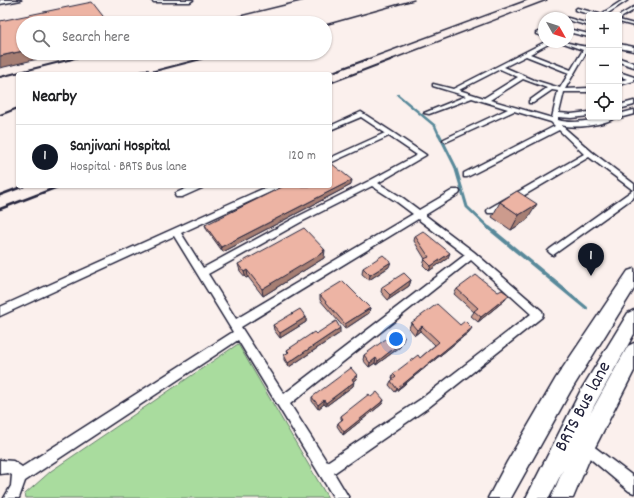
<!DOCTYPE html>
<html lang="en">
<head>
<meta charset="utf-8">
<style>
	:root { --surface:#fff; --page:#f2f2f2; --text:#202124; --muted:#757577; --line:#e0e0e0; --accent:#111827 }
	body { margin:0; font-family:Dekko,sans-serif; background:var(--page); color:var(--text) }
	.controls { position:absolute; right:12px; top:12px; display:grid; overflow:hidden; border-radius:4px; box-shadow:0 1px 3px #0004 }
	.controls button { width:36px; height:36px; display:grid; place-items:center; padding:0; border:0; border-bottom:1px solid var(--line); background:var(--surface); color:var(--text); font:20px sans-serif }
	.compass { position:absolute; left:538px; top:12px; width:36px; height:36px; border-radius:50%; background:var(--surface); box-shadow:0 1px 3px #0004; rotate:129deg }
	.you { position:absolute; left:396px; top:339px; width:14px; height:14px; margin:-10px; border:3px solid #fff; border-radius:50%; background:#1a73e8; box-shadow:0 0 0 6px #1a73e833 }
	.badge { display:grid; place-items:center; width:26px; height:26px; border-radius:50%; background:var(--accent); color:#fff; font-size:13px; font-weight:700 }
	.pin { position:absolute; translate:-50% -33px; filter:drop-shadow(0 1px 2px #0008) }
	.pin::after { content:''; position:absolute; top:21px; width:14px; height:12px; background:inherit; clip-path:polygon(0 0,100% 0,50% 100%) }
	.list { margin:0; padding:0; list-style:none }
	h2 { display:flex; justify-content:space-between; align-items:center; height:52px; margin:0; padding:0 16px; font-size:17px }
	h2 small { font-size:13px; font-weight:400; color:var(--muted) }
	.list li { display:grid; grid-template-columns:26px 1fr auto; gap:12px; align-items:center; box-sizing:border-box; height:64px; padding:0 16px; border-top:1px solid var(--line) }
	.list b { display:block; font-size:15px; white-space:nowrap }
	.list p { margin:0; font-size:13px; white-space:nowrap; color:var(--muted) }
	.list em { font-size:13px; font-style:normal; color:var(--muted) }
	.icon { flex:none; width:22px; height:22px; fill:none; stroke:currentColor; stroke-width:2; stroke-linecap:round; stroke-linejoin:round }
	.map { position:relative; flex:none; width:634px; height:498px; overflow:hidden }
	.search { position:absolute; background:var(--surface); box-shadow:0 1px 3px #0004; left:16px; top:16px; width:316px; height:44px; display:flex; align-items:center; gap:10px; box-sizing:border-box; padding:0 14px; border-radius:22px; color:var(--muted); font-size:15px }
	.panel { position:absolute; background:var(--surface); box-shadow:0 1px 3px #0004; left:16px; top:72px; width:316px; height:116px; border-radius:4px }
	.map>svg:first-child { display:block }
</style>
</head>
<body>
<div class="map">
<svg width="634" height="498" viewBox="0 0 634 498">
	<rect width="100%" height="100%" fill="#fbf0ed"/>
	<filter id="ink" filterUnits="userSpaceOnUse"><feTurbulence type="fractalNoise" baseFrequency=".025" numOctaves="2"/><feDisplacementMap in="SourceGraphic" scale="8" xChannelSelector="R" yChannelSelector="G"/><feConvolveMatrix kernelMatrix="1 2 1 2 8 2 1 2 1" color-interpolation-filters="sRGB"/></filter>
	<g filter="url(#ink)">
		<path fill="#a9dc9e" stroke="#667f6c" d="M238,344L328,498H26L25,494L51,471Z"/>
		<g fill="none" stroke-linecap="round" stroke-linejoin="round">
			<path stroke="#59899a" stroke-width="2.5" d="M398,95L435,126L439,135"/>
			<path stroke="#59899a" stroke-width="3" d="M439,134L455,166L467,207L490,229"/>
			<path stroke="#59899a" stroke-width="4" d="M489,228L586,308"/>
			<g stroke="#22223b" stroke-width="3">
				<path id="minor" d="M623,0H628L605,15H600Z
					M634,7V10L619,19V16Z
					M577,8L599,14V15H592L575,10Z
					M566,18H568L589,24V26L568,20V18Z
					M619,20L634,24V26L619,22Z
					M568,29L589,34V37L568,32Z
					M538,32L544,33V36L536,34V33Z
					M545,42H552L530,54L571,70L583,50L561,42C570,42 582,48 589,46V52L587,51L565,89L589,88V92H564L559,113L571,114L589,112V116L571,118L558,117V120C578,126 596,117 616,117C605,125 575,129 561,125L592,152L634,184V197L553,255L550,253L548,251L550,249L633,190L589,157L494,213H488L487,211L488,209L584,154L559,130L467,177H464V173L555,126L551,122L514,111L446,142L443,140L444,139L508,109L472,98L429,114L424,113L466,96L433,86V84L453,89ZM526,56L569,73L560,88L534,80L504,67ZM500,69L518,77L484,98L459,90ZM523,79L547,88L529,101V103H533L552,90L558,91L552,118L490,100Z
					M619,44L634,47V51L619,48Z
					M619,58L634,63V67L619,62Z
					M619,72L634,77V81L619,85V81L627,79L619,76Z
					M634,101V105L619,109V105Z
					M634,110V114L619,118L616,117H619V114Z
					M361,112L392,132L426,155L378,183L403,198L419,210L453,190H459L460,192L459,194L425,215L474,252L542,311L543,314L542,317L429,407L334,473L349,498H334L238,340L25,481L19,498H4L11,486L12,475L8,473L0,474V460L13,461L22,467L233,332L174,236L0,316V307L269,186H280L279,188L181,233L203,268L295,218L369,181L417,155L389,136L330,163V158L385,133L361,117L330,130V126ZM372,186L397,202L413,214L236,319L208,274L301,222ZM418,219L465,255L284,394L241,327ZM471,260L531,314L421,399L327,462L290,404Z
					M192,186H203L202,188L182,197H176L175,195L176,193Z
					M584,440L588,442L634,477V493L629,491L580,450L578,446L580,442Z"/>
			</g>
			<g stroke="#22223b" stroke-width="3">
				<path id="tertiary" d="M0,0H21L0,4Z
					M151,0H193L190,2H154Z"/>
			</g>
			<g stroke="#22223b" stroke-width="3">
				<path id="primary" d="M634,269V289L570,392L511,498H488L507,462L556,378L628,271Z
					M634,310V334L595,404L590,414L628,346L634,343V371L592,453L573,498H551L563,470L549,498H526L581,390L628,313Z"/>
			</g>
			<use href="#minor" fill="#fff" fill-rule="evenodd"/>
			<use href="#tertiary" fill="#fff" fill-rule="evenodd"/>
			<use href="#primary" fill="#fff" fill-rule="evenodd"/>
			<path stroke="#22223b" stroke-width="1.5" d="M211,23L305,0
				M325,25L414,0
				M68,60L96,53
				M197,60L223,53
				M365,60L527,0
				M390,60L547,0"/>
			<path stroke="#22223b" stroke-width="2" d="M132,74L148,70
				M143,74L201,59
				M327,74L368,59
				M0,77L72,59
				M330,83L393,59
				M0,115L18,108"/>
			<path stroke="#22223b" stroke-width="2.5" d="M0,195L24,186
				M0,209L60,186"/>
		</g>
		<path fill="#cc9b8d" stroke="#22223b" d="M351,185L223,252L207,230L205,225Z
			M500,202L527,220L511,230L492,217Z
			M415,236L448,258L429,271L423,265L425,259L414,241Z
			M324,257V258L263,296L248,277L246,278L240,271L238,264Z
			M389,267L369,280L362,274L363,268Z
			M411,280L409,286L388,300L381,292L382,287Z
			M457,289L505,300L478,322L471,316L474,312L454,294Z
			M320,295L370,308L369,313L345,329L320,300Z
			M306,317V322L280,338L274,330L273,325Z
			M411,323L469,332L395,392L389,385L391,381L393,379L392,378L393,374L420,358L435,345L420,331L415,335L409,328Z
			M340,333L289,367L284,360V355L288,353L287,350L316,334Z
			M404,337L403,341L402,342L400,347L376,365L375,363L369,367L363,360L364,355Z
			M356,379L353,381V386L326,406L324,404L318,409L312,401V397Z
			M371,397L384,400L382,404L343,435L337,426L338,423L342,420L341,419V416Z"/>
		<path fill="#a67e73" stroke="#22223b" d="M106,20L107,23H90Z
			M23,51V53H49L50,56L0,68V56Z
			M352,180L351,185L223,252L221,247Z
			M537,204L527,220L511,230L519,215Z
			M325,250L324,258L263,296L262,289Z
			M450,253L448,258L429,271L431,266Z
			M391,262L389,267L369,280L370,275Z
			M247,270L248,277L246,278L244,272Z
			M411,280L409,286L388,300L390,295Z
			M509,295L505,300L478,322L481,317Z
			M370,308L369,313L345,329V324Z
			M306,317V322L280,338V333Z
			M422,326L420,331L415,335L417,330Z
			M340,328V333L289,367L288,363Z
			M472,328L469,332L395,392L397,389Z
			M404,337L403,341L398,345L400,340Z
			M402,342L400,347L376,365L378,361Z
			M376,358L375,363L369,367L370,363Z
			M357,375L356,379L351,383L352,379Z
			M354,382L353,386L326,406V403Z
			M324,400V404L318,409V405Z
			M384,400L382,404L343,435L344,432Z"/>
		<path fill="#edb4a4" stroke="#22223b" d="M92,2L106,20L90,23H23V51L0,56V21Z
			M331,163L352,180L221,247L205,225L284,186H330V164Z
			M517,191L537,204L519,215L500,202Z
			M304,228L325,250H323L324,252L262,289L247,270L244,272L238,264Z
			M423,231L450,253L431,266L424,259L429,257L415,236Z
			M383,255L391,262L370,275L363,268Z
			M404,273L411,280L390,295L382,287Z
			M476,275L498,292L502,290L509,295L481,317L474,311L478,308L457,289Z
			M343,281L370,308L345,324L320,295Z
			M437,304L460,325L465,321L472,328L397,389L391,381L396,377L393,374L418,355L420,358L439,342L422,326L417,330L411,323Z
			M300,309L306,317L280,333L273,325Z
			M336,321L340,328L288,363L284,355L289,352L287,350L314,332L316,334Z
			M398,330L404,337L400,340L402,342L378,361L376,358L370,363L364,355Z
			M351,368L357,375L352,379L354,382L326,403L324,400L318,405L312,397Z
			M377,392L384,400L344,432L338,423L343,419L341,416L369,394L371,397Z"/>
	</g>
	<g text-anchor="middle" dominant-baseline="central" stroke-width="3" stroke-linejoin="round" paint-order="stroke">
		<g font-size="19" fill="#22223b" stroke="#fff">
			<text transform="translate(584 407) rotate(-62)">BRTS Bus lane</text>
		</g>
	</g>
</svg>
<div class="controls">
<button>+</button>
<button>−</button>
<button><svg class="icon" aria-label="locate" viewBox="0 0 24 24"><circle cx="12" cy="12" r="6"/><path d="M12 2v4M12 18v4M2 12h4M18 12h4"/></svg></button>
</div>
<svg class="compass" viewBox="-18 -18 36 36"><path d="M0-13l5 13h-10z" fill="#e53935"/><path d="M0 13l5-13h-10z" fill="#757577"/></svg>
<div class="you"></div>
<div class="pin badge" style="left:591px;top:276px">1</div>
<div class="search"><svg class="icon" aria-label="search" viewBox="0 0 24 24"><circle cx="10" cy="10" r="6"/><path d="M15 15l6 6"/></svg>Search here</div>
<section class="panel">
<h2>Nearby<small></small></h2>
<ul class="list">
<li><span class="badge">1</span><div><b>Sanjivani Hospital</b><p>Hospital · BRTS Bus lane</p></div><em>120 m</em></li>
</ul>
</section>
</div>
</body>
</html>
